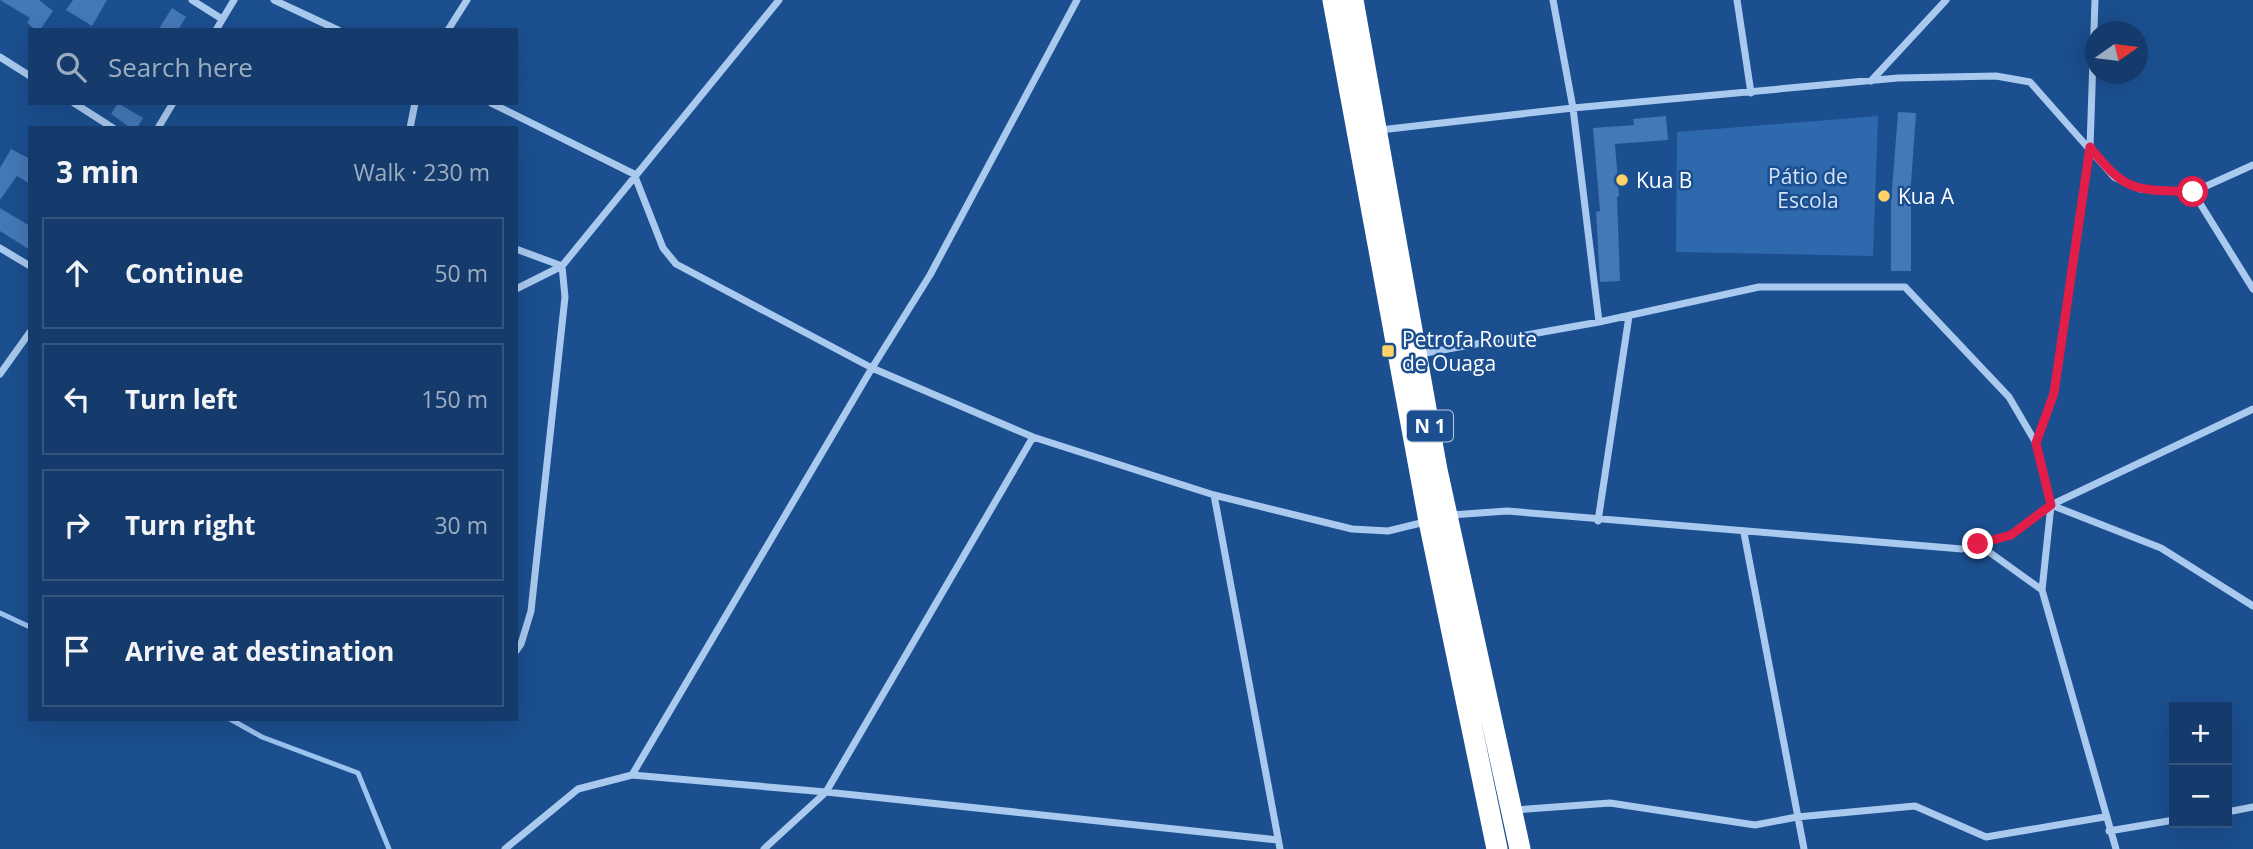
<!DOCTYPE html>
<html lang="en">
<head>
<meta charset="utf-8">
<style>
	:root { --surface:#143b6b; --page:#1d4271; --text:#f1f3f6; --muted:#9dadc1; --line:#33557e }
	body { margin:0; font-family:"Open Sans",sans-serif; background:var(--page); color:var(--text) }
	.controls { position:absolute; right:21px; bottom:21px; display:grid; overflow:hidden; border-radius:0px; box-shadow:0 7px 28px #0002 }
	.controls button { width:63px; height:63px; display:grid; place-items:center; padding:0; border:0; border-bottom:2px solid var(--line); background:var(--surface); color:var(--text); font:35px sans-serif }
	.compass { position:absolute; left:2085px; top:21px; width:63px; height:63px; border-radius:50%; background:var(--surface); box-shadow:0 7px 28px #0002; rotate:76deg }
	.stop { position:absolute; width:21px; height:21px; margin:-16px; border:5px solid #e11d48; border-radius:50%; background:#fff }
	.stop.end { background:#e11d48; border-color:#fff; box-shadow:0 2px 7px #0008 }
	.list { margin:0; padding:0; list-style:none }
	h2 { display:flex; justify-content:space-between; align-items:center; height:91px; margin:0; padding:0 28px; font-size:30px }
	h2 small { font-size:23px; font-weight:400; color:var(--muted) }
	.list li { display:grid; grid-template-columns:46px 1fr auto; gap:21px; align-items:center; box-sizing:border-box; height:112px; margin:0 14px 14px; padding:0 14px; border:2px solid var(--line); border-radius:0px }
	.list b { display:block; font-size:26px; white-space:nowrap }
	.list em { font-size:23px; font-style:normal; color:var(--muted) }
	.icon { flex:none; width:38px; height:38px; fill:none; stroke:currentColor; stroke-width:2; stroke-linecap:round; stroke-linejoin:round }
	.map { position:relative; flex:none; width:2253px; height:849px; overflow:hidden }
	.search { position:absolute; background:var(--surface); box-shadow:0 7px 28px #0002; left:28px; top:28px; width:490px; height:77px; display:flex; align-items:center; gap:18px; box-sizing:border-box; padding:0 24px; border-radius:0px; color:var(--muted); font-size:26px }
	.panel { position:absolute; background:var(--surface); box-shadow:0 7px 28px #0002; left:28px; top:126px; width:490px; height:595px; border-radius:0px }
	.map>svg:first-child { display:block }
</style>
</head>
<body>
<div class="map">
<svg width="2253" height="849" viewBox="0 0 2253 849">
	<rect width="100%" height="100%" fill="#1b4f8f"/>
	<path fill="#2e69ad" d="M1878,116L1873,256L1676,252L1677,132Z"/>
	<g fill="none" stroke-linecap="round" stroke-linejoin="round">
		<path stroke="#9cc4f0" stroke-width="5" d="M0,613L30,627
			M230,719L262,737L358,773L389,849"/>
	</g>
	<path fill="#4478b7" d="M0,0H39L53,11L40,30H36L27,23L30,18Z
		M73,0H107L92,26L66,10Z
		M172,8L186,17L178,30H158Z
		M118,103L143,118L137,128H131L111,114Z
		M1898,112L1916,113L1911,183V271H1891V204Z
		M1666,116L1668,140L1615,144L1619,196L1617,197L1620,281L1600,282L1596,212L1600,211L1593,128L1634,125L1633,119Z
		M11,149L30,159V184L17,176L0,200V168Z
		M0,208L30,226V250L0,231Z"/>
	<g fill="none" stroke-linecap="round" stroke-linejoin="round">
		<path stroke="#a9c9ee" stroke-width="7" d="M192,0L222,19
			M274,0L338,30
			M1553,0L1573,108L1599,322
			M1737,0L1751,93
			M216,30L234,0
			M448,30L467,0
			M0,57L30,76
			M1871,81L1946,0
			M74,103L113,128
			M491,103L634,174L663,248L676,264L872,368L1033,437L1214,495L1352,529L1388,531L1425,522
			M158,128L173,103
			M410,128L415,103
			M1380,130L1573,108L1898,78L1996,76L2030,82L2114,177L2140,189L2193,192L2253,165
			M2193,192L2253,289
			M0,248L30,266
			M516,249L562,266L565,297L531,611L521,644L516,651
			M516,289L562,266L779,0
			M1420,354L1599,322L1759,287H1905L2009,397L2036,443L2051,505L2042,590L2116,849
			M0,374L30,332
			M2036,443L2054,393L2090,147L2095,0
			M1214,495L1280,849
			M2051,505L2161,548L2253,606
			M1451,515L1507,511L1962,549L2011,535L2051,505L2253,409
			M1598,521L1629,316
			M1744,533L1804,849
			M1978,544L2042,590
			M632,775L872,368L930,275L1077,0
			M1515,810L1610,803L1755,825L1797,817L1915,806L1986,837L2104,817
			M2227,812L2253,807
			M2109,831L2174,820
			M505,849L578,789L632,775L826,792L1033,437
			M764,849L826,792L1278,840"/>
		<path stroke="#fff" stroke-width="21" d="M1333,0L1429,521L1497,849
			M1353,0L1437,470L1520,849"/>
	</g>
	<g fill="none" stroke-linecap="round" stroke-linejoin="round">
		<path stroke="#e11d48" stroke-width="9" d="M1978,544L2011,535L2051,505L2036,443L2054,393L2090,147C2127,194 2135,189 2193,192"/>
	</g>
	<g fill="#ffd166" stroke="#1b4f8f" stroke-width="2.5">
		<circle cx="1622" cy="180" r="7"/>
		<circle cx="1884" cy="196" r="7"/>
		<rect x="1381" y="344" width="14" height="14" rx="3.5"/>
	</g>
	<g text-anchor="middle" dominant-baseline="central" stroke-width="5" stroke-linejoin="round" paint-order="stroke">
		<rect fill="#1b4f8f" stroke="#bbcadd" stroke-width="2" x="1407" y="410.5" width="46" height="31" rx="5"/>
		<g font-size="19" font-weight="bold" fill="#fff">
			<text x="1430" y="426">N 1</text>
		</g>
		<g font-size="21" fill="#cfe3fa" stroke="#1b4f8f">
			<text x="1808" y="176">Pátio de<tspan x="1808" dy="24">Escola</tspan></text>
		</g>
		<g font-size="21" fill="#fff" stroke="#1b4f8f" text-anchor="start">
			<text x="1636" y="180">Kua B</text>
			<text x="1898" y="196">Kua A</text>
			<text x="1402" y="339">Petrofa Route<tspan x="1402" dy="24">de Ouaga</tspan></text>
		</g>
	</g>
</svg>
<div class="controls">
<button>+</button>
<button>−</button>
</div>
<svg class="compass" viewBox="-18 -18 36 36"><path d="M0-13l5 13h-10z" fill="#e53935"/><path d="M0 13l5-13h-10z" fill="#9dadc1"/></svg>
<div class="stop" style="left:2193px;top:192px"></div>
<div class="stop end" style="left:1978px;top:544px"></div>
<div class="search"><svg class="icon" aria-label="search" viewBox="0 0 24 24"><circle cx="10" cy="10" r="6"/><path d="M15 15l6 6"/></svg>Search here</div>
<section class="panel">
<h2>3 min<small>Walk · 230 m</small></h2>
<ul class="list">
<li><svg class="icon" aria-label="ahead" viewBox="0 0 24 24"><path d="M12 20V5M6 11l6-6 6 6"/></svg><div><b>Continue</b></div><em>50 m</em></li>
<li><svg class="icon" aria-label="left" viewBox="0 0 24 24"><path d="M17 20v-9H6M10 6l-5 5 5 5"/></svg><div><b>Turn left</b></div><em>150 m</em></li>
<li><svg class="icon" aria-label="right" viewBox="0 0 24 24"><path d="M7 20v-9h11M14 6l5 5-5 5"/></svg><div><b>Turn right</b></div><em>30 m</em></li>
<li><svg class="icon" aria-label="arrive" viewBox="0 0 24 24"><path d="M6 21V4h12l-3 4 3 4H6"/></svg><div><b>Arrive at destination</b></div></li>
</ul>
</section>
</div>
</body>
</html>
